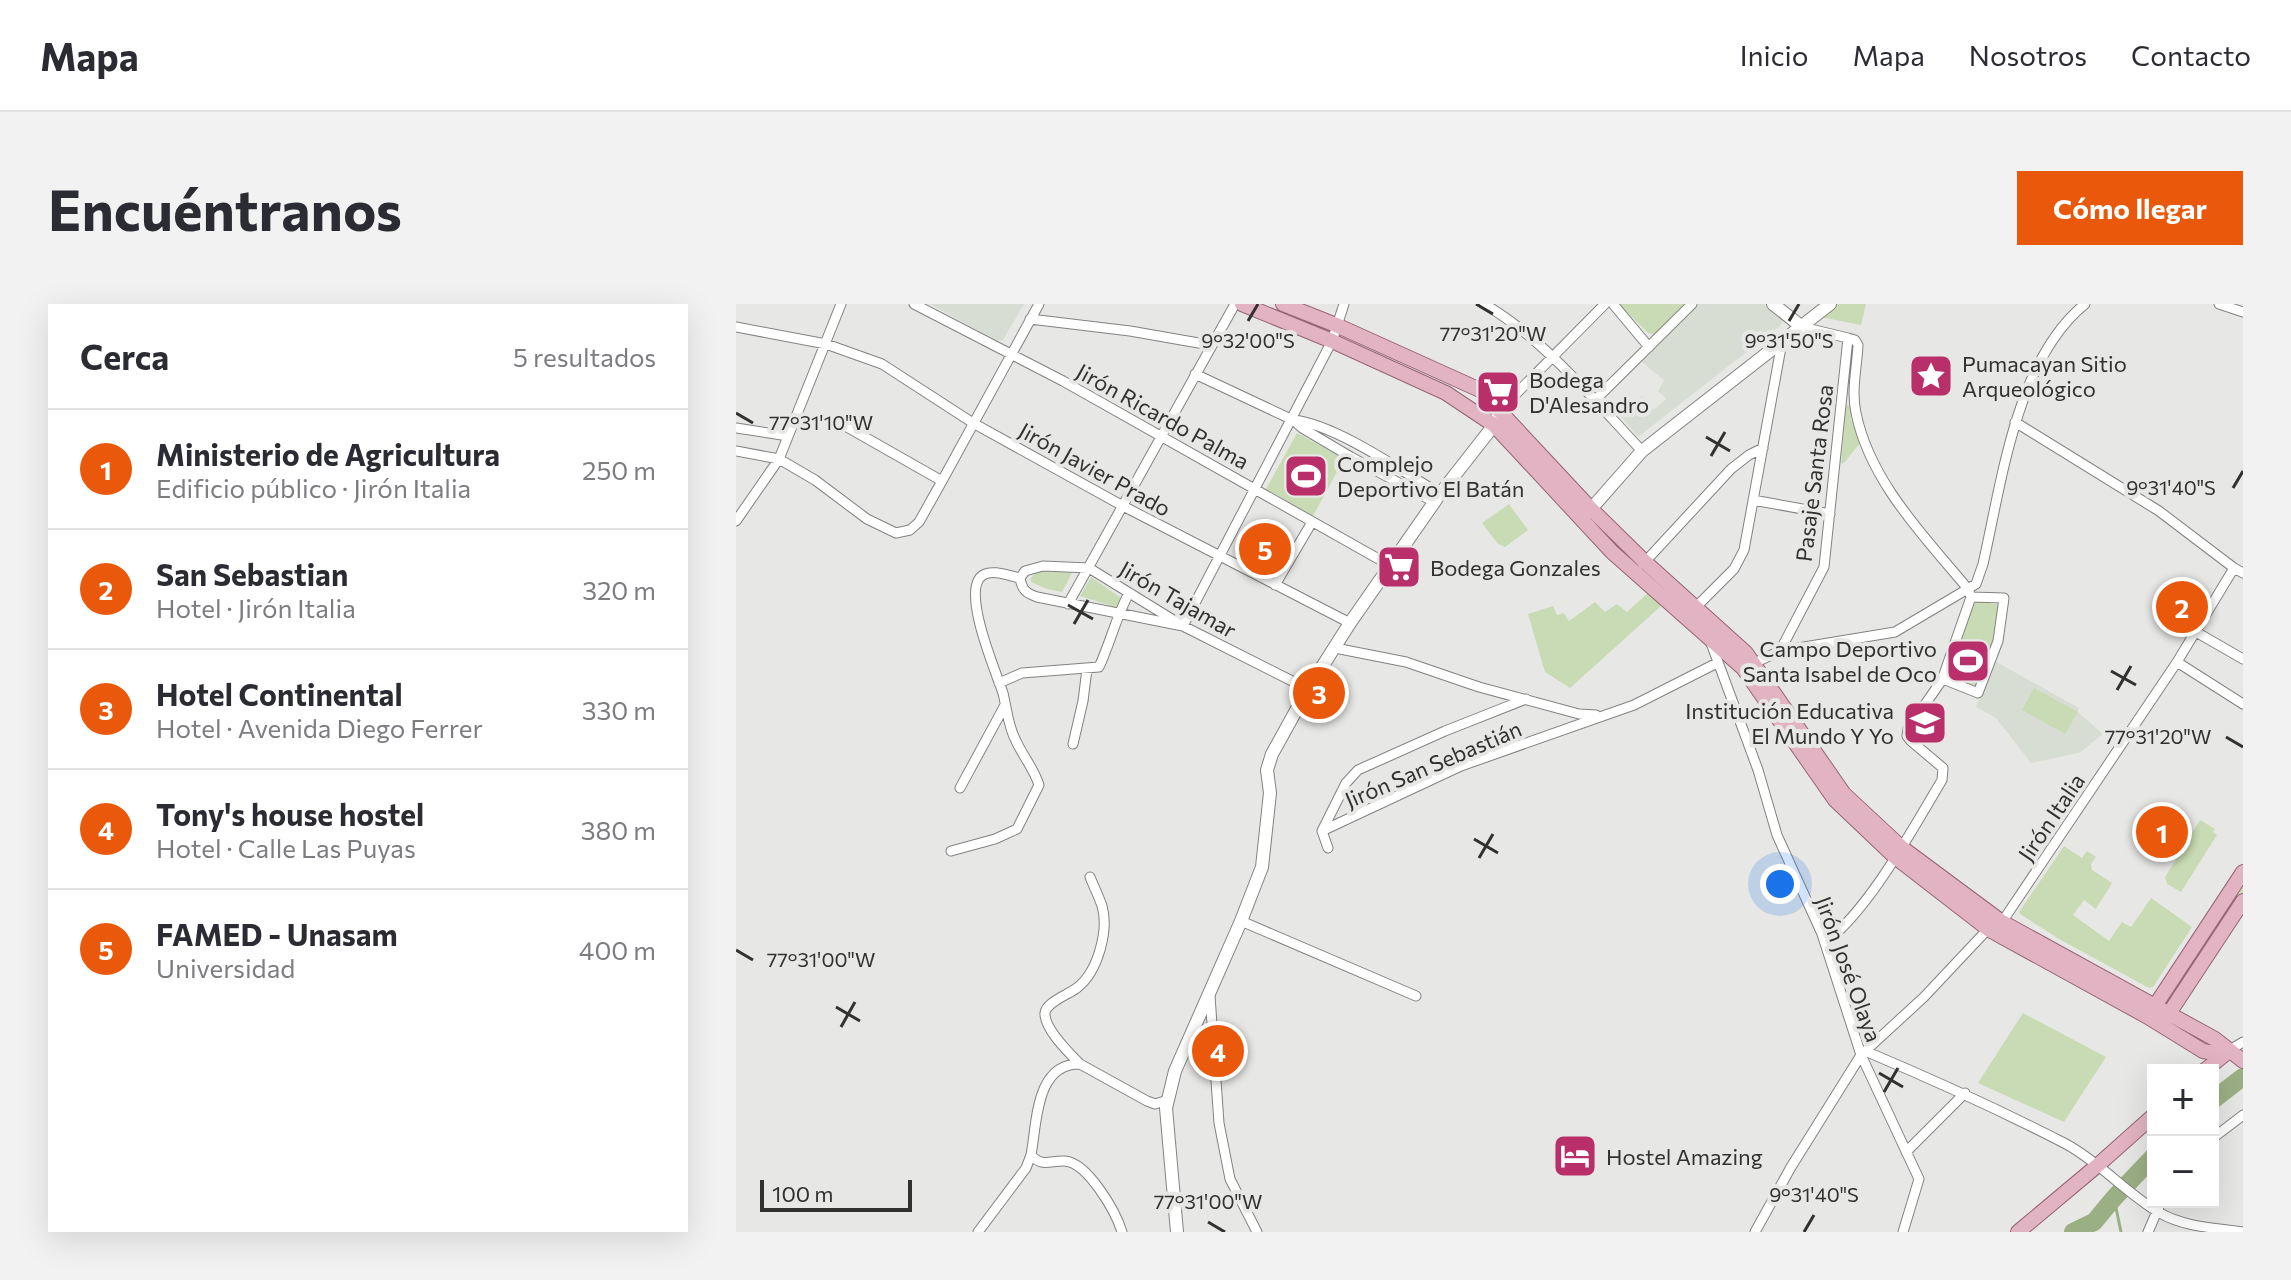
<!DOCTYPE html>
<html lang="es">
<head>
<meta charset="utf-8">
<style>
	:root { --surface:#fff; --page:#f2f2f3; --text:#2b2b33; --muted:#7c7c81; --line:#e1e1e2; --accent:#ea580c }
	body { margin:0; font-family:Commissioner,sans-serif; background:var(--page); color:var(--text) }
	.controls { position:absolute; right:24px; bottom:24px; display:grid; overflow:hidden; border-radius:0px; box-shadow:0 8px 32px #0002 }
	.controls button { width:72px; height:72px; display:grid; place-items:center; padding:0; border:0; border-bottom:2px solid var(--line); background:var(--surface); color:var(--text); font:40px sans-serif }
	.scale { position:absolute; left:24px; bottom:20px; width:152px; box-sizing:border-box; padding-left:8px; border:4px solid #313130; border-top:0; font-size:22px; line-height:28px; white-space:nowrap; color:#313130; -webkit-text-stroke:6px #e7e8e5; paint-order:stroke }
	.you { position:absolute; left:1044px; top:580px; width:28px; height:28px; margin:-20px; border:6px solid #fff; border-radius:50%; background:#1a73e8; box-shadow:0 0 0 12px #1a73e833 }
	.badge { display:grid; place-items:center; width:52px; height:52px; border-radius:50%; background:var(--accent); color:#fff; font-size:26px; font-weight:700 }
	.pin { position:absolute; translate:-50% -50%; border:4px solid #fff; box-shadow:0 2px 8px #0006 }
	.list { margin:0; padding:0; list-style:none }
	h2 { display:flex; justify-content:space-between; align-items:center; height:104px; margin:0; padding:0 32px; font-size:34px }
	h2 small { font-size:26px; font-weight:400; color:var(--muted) }
	.list li { display:grid; grid-template-columns:52px 1fr auto; gap:24px; align-items:center; box-sizing:border-box; height:120px; padding:0 32px; border-top:2px solid var(--line) }
	.list b { display:block; font-size:30px; white-space:nowrap }
	.list p { margin:0; font-size:26px; white-space:nowrap; color:var(--muted) }
	.list em { font-size:26px; font-style:normal; color:var(--muted) }
	.map { position:relative; flex:none; width:1507px; height:928px; overflow:hidden; border-radius:0px }
	header { display:flex; align-items:center; gap:48px; box-sizing:border-box; height:112px; padding:0 40px; background:var(--surface); border-bottom:2px solid var(--line) }
	header strong { font-size:38px }
	nav { display:flex; gap:44px; margin-inline-start:auto; font-size:28px }
	.intro { display:flex; align-items:center; justify-content:space-between; box-sizing:border-box; height:192px; padding:0 48px }
	h1 { margin:0; font-size:56px }
	.button { padding:20px 36px; border-radius:0px; background:var(--accent); color:#fff; font-size:28px; font-weight:700 }
	main { display:flex; gap:48px; padding:0 48px }
	aside { flex:1; background:var(--surface); border-radius:0px; box-shadow:0 8px 32px #0002 }
	.map>svg:first-child { display:block }
</style>
</head>
<body>
<header>
<strong>Mapa</strong>
<nav><a>Inicio</a><a>Mapa</a><a>Nosotros</a><a>Contacto</a></nav>
</header>
<div class="intro"><h1>Encuéntranos</h1><a class="button">Cómo llegar</a></div>
<main>
<aside>
<h2>Cerca<small>5 resultados</small></h2>
<ul class="list">
<li><span class="badge">1</span><div><b>Ministerio de Agricultura</b><p>Edificio público · Jirón Italia</p></div><em>250 m</em></li>
<li><span class="badge">2</span><div><b>San Sebastian</b><p>Hotel · Jirón Italia</p></div><em>320 m</em></li>
<li><span class="badge">3</span><div><b>Hotel Continental</b><p>Hotel · Avenida Diego Ferrer</p></div><em>330 m</em></li>
<li><span class="badge">4</span><div><b>Tony's house hostel</b><p>Hotel · Calle Las Puyas</p></div><em>380 m</em></li>
<li><span class="badge">5</span><div><b>FAMED - Unasam</b><p>Universidad</p></div><em>400 m</em></li>
</ul>
</aside>
<div class="map">
<svg width="1507" height="928" viewBox="0 0 1507 928">
	<rect width="100%" height="100%" fill="#e7e8e5"/>
	<path fill="#d8ddd4" d="M194,0H288L267,36L261,37Z
		M962,0H1028L1048,15L1045,21L902,133L885,113L906,92L918,106L930,95L922,87L928,76L906,58Z
		M1257,356L1343,404L1342,408L1367,430L1343,449L1295,459L1260,414L1240,403Z"/>
	<path fill="#c8dbb4" d="M883,0H949L919,31L912,29Z
		M1101,0H1130L1125,21L1084,13Z
		M1110,101L1115,102V115L1125,138L1107,160L1105,159Z
		M561,129L608,155L577,212L530,185Z
		M773,200L792,226L769,243L762,240L746,219Z
		M301,267L336,269L326,288L311,285L295,278V274Z
		M355,273L385,294L382,304L344,292Z
		M913,288L925,302L834,384L809,368L792,310L817,302L821,311L828,309L833,317L859,298L869,308L881,300L891,308Z
		M1239,297L1264,301L1257,345L1253,344L1239,384L1212,375L1225,333Z
		M1298,384L1342,408L1329,430L1286,406Z
		M1464,516L1479,525L1477,528L1481,531L1445,588L1431,580L1429,573Z
		M1328,542L1346,554L1351,547L1360,553L1355,560L1356,566L1376,579L1360,605L1348,596L1337,611L1373,637L1386,618L1395,623L1415,594L1456,623L1417,683L1413,684L1323,635L1284,610L1283,608Z
		M1507,580V591L1438,695L1433,692Z
		M1287,709L1370,753L1328,818L1242,779Z"/>
	<g fill="none" stroke-linecap="round" stroke-linejoin="round">
		<path stroke="#9baf85" stroke-width="3" d="M1378,894L1385,928"/>
		<path stroke="#9baf85" stroke-width="18" d="M1477,796L1507,773
			M1337,928L1358,918L1378,894L1417,853"/>
		<g stroke="#828380" stroke-width="11">
			<path id="street" d="M178,0L327,77L655,262
				M748,0C806,33 860,98 906,147
				M877,0L913,43
				M1483,0L1507,8
				M294,15L394,27L474,41
				M0,23L90,40L146,60L237,119L387,202L614,319
				M1066,23L1112,34L1119,36L1122,41C1121,63 1115,87 1120,109C1134,178 1189,233 1232,285L1235,293L1268,294L1262,337L1242,389L1207,375
				M459,70L557,116L566,124L615,153L698,198
				M859,96L956,0
				M764,106L869,0
				M557,116C599,120 666,167 704,190
				M1279,118L1423,207L1498,264L1507,269
				M111,123L206,177
				M0,124L52,132
				M0,147L43,155L79,176L131,215L160,229L174,226L183,218L206,177L303,0
				M1017,196L1094,210
				M0,217L43,155L105,0
				M907,260L995,165L1013,151L1027,144
				M539,281L576,218
				M332,300L499,0
				M958,305L998,265L1008,246L1046,38
				M1460,328L1507,355
				M975,339L1022,466L1041,531L1086,630L1125,751L1183,875L1167,928
				M599,344L670,358L743,383L843,410L860,411
				M1044,347L1088,263L1112,34
				M1441,358L1507,400
				M1014,361L1044,347L1159,328L1240,280L1247,260C1266,177 1280,56 1349,0
				M263,379L286,369L363,363C375,337 380,313 393,289
				M572,385L447,322L353,264L307,262L289,267L284,274C286,286 290,289 301,293L447,322L596,37L608,0
				M337,440L347,397L351,365
				M224,484L269,401
				M586,527L725,462L898,401L981,359
				M592,544L586,527L610,479L622,466L709,427L790,395
				M215,547L259,535L281,525L303,481C298,465 287,452 280,437C272,422 271,406 267,389C260,368 224,285 247,271C257,265 273,272 284,274
				M505,617L680,692
				M1089,639C1135,603 1176,526 1206,476L1207,464L1175,437L1171,432L1172,425L1206,376L1235,293
				M474,692L483,819L494,875L521,928
				M1129,747C1198,776 1264,806 1330,840C1365,859 1391,890 1424,909C1448,923 1480,924 1507,928
				M1492,747L1507,738
				M344,760C334,750 308,725 309,709C310,698 334,690 342,683C362,667 373,626 366,602C363,593 358,583 354,573
				M1477,834L1507,811
				M1170,848L1229,789
				M242,928L290,864L295,851
				M386,928C380,908 352,859 329,857C315,856 306,864 295,851C301,820 299,759 344,760L411,797L419,800L432,796
				M1019,928L1055,863L1125,751L1188,693L1252,625L1266,618L1441,358L1498,264
				M1412,928L1425,898"/>
		</g>
		<g stroke="#828380" stroke-width="14">
			<path id="secondary" d="M1037,0L1066,23
				M848,210L855,205L906,147L1094,0
				M441,928L430,804L439,767L505,617L526,563L534,489L531,466L536,450L572,385L614,319L704,190L758,121L764,106"/>
		</g>
		<g stroke="#976474" stroke-width="16">
			<path id="primary" d="M506,0L596,37L710,89L758,121L876,248L1007,364L1099,496L1159,553L1252,625L1412,713L1467,747L1479,749L1492,747
				M547,0L600,21L744,86L855,205L909,258L1010,349L1108,490L1165,543L1266,618L1479,735L1507,757
				M1415,708L1507,568
				M1428,717L1507,597
				M1469,766L1492,748
				M1282,928L1362,861L1417,812"/>
		</g>
		<use href="#street" stroke="#fff" stroke-width="9"/>
		<use href="#secondary" stroke="#fff" stroke-width="12"/>
		<use href="#primary" stroke="#e2b3c2" stroke-width="14"/>
	</g>
	<path fill="none" stroke="#313130" stroke-width="3" d="M740,0L757,10M512,17L522,0M1053,17L1063,0M0,109L17,119M970,133L994,147M975,152L989,128M1497,184L1507,167M332,301L357,315M338,320L352,296M1375,367L1400,381M1381,386L1395,362M1490,433L1507,443M738,535L762,549M743,554L757,530M0,646L17,656M100,703L124,717M105,723L119,698M1143,769L1167,783M1148,788L1162,764M472,918L489,928M1068,928L1078,911"/>
	<defs>
		<g id="sight-square" transform="scale(2.3)"><rect x="-9" y="-9" width="18" height="18" rx="4" fill="#b92f6a" stroke="#e7e8e5"/><path d="M0-6L1.8-2.2L6-1.7L2.9 1.2L3.7 5.4L0 3.3L-3.7 5.4L-2.9 1.2L-6-1.7L-1.8-2.2Z" fill="#fff"/></g>
		<g id="supermarket-square" transform="scale(2.3)"><rect x="-9" y="-9" width="18" height="18" rx="4" fill="#b92f6a" stroke="#e7e8e5"/><path d="M-6-5.5h2.5l.6 2H6L4.5 2H-2.5L-4.4-4H-6ZM-1.5 3.2a1.3 1.3 0 1 0 .1 0ZM3 3.2a1.3 1.3 0 1 0 .1 0Z" fill="#fff"/></g>
		<g id="stadium-square" transform="scale(2.3)"><rect x="-9" y="-9" width="18" height="18" rx="4" fill="#b92f6a" stroke="#e7e8e5"/><path d="M0-5a6.5 5 0 1 0 0 10a6.5 5 0 1 0 0-10ZM-3.5-1.8h7v3.6h-7Z" fill="#fff"/></g>
		<g id="school-square" transform="scale(2.3)"><rect x="-9" y="-9" width="18" height="18" rx="4" fill="#b92f6a" stroke="#e7e8e5"/><path d="M0-5L7-2L0 1L-7-2ZM-4 1L0 2.5L4 1V4Q0 6-4 4Z" fill="#fff"/></g>
		<g id="hotel-square" transform="scale(2.3)"><rect x="-9" y="-9" width="18" height="18" rx="4" fill="#b92f6a" stroke="#e7e8e5"/><path d="M-6-4.5h1.5V1H6V5H4.5V3h-9V5H-6ZM-4 0a1.8 1.8 0 1 1 3.6 0ZM.5 0V-2.5h3Q6-2.5 6 0Z" fill="#fff"/></g>
	</defs>
	<g fill-rule="evenodd">
		<use href="#sight-square" x="1195" y="72"/>
		<use href="#supermarket-square" x="762" y="88"/>
		<use href="#stadium-square" x="570" y="172"/>
		<use href="#supermarket-square" x="663" y="263"/>
		<use href="#stadium-square" x="1232" y="357"/>
		<use href="#school-square" x="1189" y="419"/>
		<use href="#hotel-square" x="839" y="852"/>
	</g>
	<g text-anchor="middle" dominant-baseline="central" stroke-width="8" stroke-linejoin="round" paint-order="stroke">
		<g font-size="22" fill="#313130" stroke="#e7e8e5" text-anchor="start">
			<text x="1226" y="59">Pumacayan Sitio<tspan x="1226" dy="25">Arqueológico</tspan></text>
			<text x="793" y="75">Bodega<tspan x="793" dy="25">D'Alesandro</tspan></text>
			<text x="601" y="159">Complejo<tspan x="601" dy="25">Deportivo El Batán</tspan></text>
			<text x="694" y="263">Bodega Gonzales</text>
			<text x="1201" y="344" text-anchor="end">Campo Deportivo<tspan x="1201" dy="25">Santa Isabel de Oco</tspan></text>
			<text x="1158" y="406" text-anchor="end">Institución Educativa<tspan x="1158" dy="25">El Mundo Y Yo</tspan></text>
			<text x="870" y="852">Hostel Amazing</text>
		</g>
		<g font-size="22" fill="#313130" stroke="#e7e8e5">
			<text transform="translate(427 112) rotate(29)">Jirón Ricardo Palma</text>
			<text transform="translate(359 165) rotate(29)">Jirón Javier Prado</text>
			<text transform="translate(1078 169) rotate(-83)">Pasaje Santa Rosa</text>
			<text transform="translate(442 295) rotate(30)">Jirón Tajamar</text>
			<text transform="translate(697 460) rotate(-23)">Jirón San Sebastián</text>
			<text transform="translate(1315 513) rotate(-56)">Jirón Italia</text>
			<text transform="translate(1113 665) rotate(70)">Jirón José Olaya</text>
		</g>
	</g>
	<g font-size="20" text-anchor="middle" fill="#313130" stroke="#e7e8e5" stroke-width="8" stroke-linejoin="round" paint-order="stroke">
		<text x="757" y="37">77°31'20"W</text>
		<text x="512" y="44">9°32'00"S</text>
		<text x="1053" y="44">9°31'50"S</text>
		<text x="85" y="126">77°31'10"W</text>
		<text x="1435" y="191">9°31'40"S</text>
		<text x="1422" y="440">77°31'20"W</text>
		<text x="85" y="663">77°31'00"W</text>
		<text x="1078" y="898">9°31'40"S</text>
		<text x="472" y="905">77°31'00"W</text>
	</g>
</svg>
<div class="controls">
<button>+</button>
<button>−</button>
</div>
<div class="scale">100 m</div>
<div class="you"></div>
<div class="pin badge" style="left:1426px;top:528px">1</div>
<div class="pin badge" style="left:1446px;top:303px">2</div>
<div class="pin badge" style="left:583px;top:389px">3</div>
<div class="pin badge" style="left:482px;top:747px">4</div>
<div class="pin badge" style="left:529px;top:245px">5</div>
</div>
</main>
</body>
</html>
